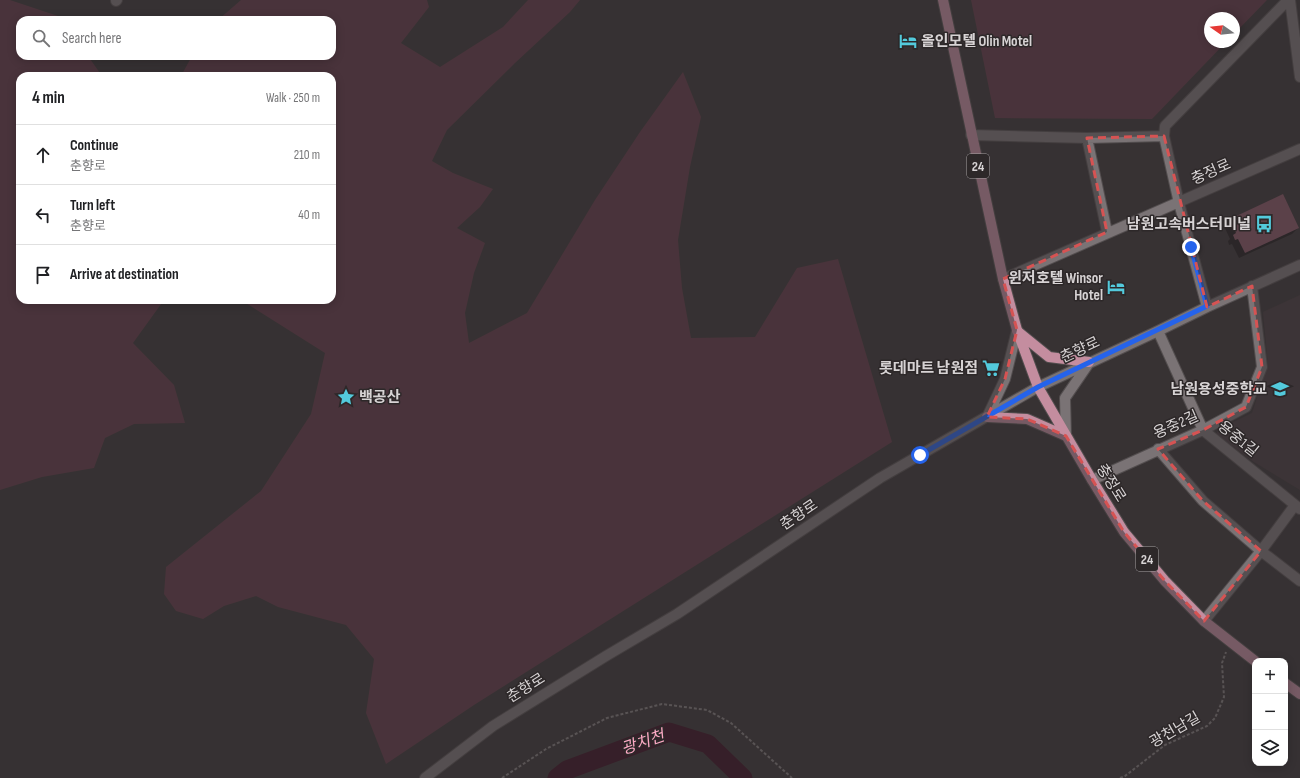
<!DOCTYPE html>
<html lang="en">
<head>
<meta charset="utf-8">
<style>
	:root { --surface:#fff; --page:#f2f2f2; --text:#202124; --muted:#757577; --line:#e0e0e0 }
	body { margin:0; font-family:"Sofia Sans Condensed","Noto Sans KR",sans-serif; background:var(--page); color:var(--text) }
	.controls { position:absolute; right:12px; bottom:12px; display:grid; overflow:hidden; border-radius:8px; box-shadow:0 2px 10px #0003 }
	.controls button { width:36px; height:36px; display:grid; place-items:center; padding:0; border:0; border-bottom:1px solid var(--line); background:var(--surface); color:var(--text); font:20px sans-serif }
	.compass { position:absolute; left:1204px; top:12px; width:36px; height:36px; border-radius:50%; background:var(--surface); box-shadow:0 2px 10px #0003; rotate:284deg }
	.stop { position:absolute; width:12px; height:12px; margin:-9px; border:3px solid #2563eb; border-radius:50%; background:#fff }
	.stop.end { background:#2563eb; border-color:#fff; box-shadow:0 1px 4px #0008 }
	.list { margin:0; padding:0; list-style:none }
	h2 { display:flex; justify-content:space-between; align-items:center; height:52px; margin:0; padding:0 16px; font-size:17px }
	h2 small { font-size:13px; font-weight:400; color:var(--muted) }
	.list li { display:grid; grid-template-columns:26px 1fr auto; gap:12px; align-items:center; box-sizing:border-box; height:60px; padding:0 16px; border-top:1px solid var(--line) }
	.list b { display:block; font-size:15px; white-space:nowrap }
	.list p { margin:0; font-size:13px; white-space:nowrap; color:var(--muted) }
	.list em { font-size:13px; font-style:normal; color:var(--muted) }
	.icon { flex:none; width:22px; height:22px; fill:none; stroke:currentColor; stroke-width:2; stroke-linecap:round; stroke-linejoin:round }
	.map { position:relative; flex:none; width:1300px; height:778px; overflow:hidden }
	.search { position:absolute; background:var(--surface); box-shadow:0 2px 10px #0003; left:16px; top:16px; width:320px; height:44px; display:flex; align-items:center; gap:10px; box-sizing:border-box; padding:0 14px; border-radius:12px; color:var(--muted); font-size:15px }
	.panel { position:absolute; background:var(--surface); box-shadow:0 2px 10px #0003; left:16px; top:72px; width:320px; height:232px; border-radius:12px }
	.map>svg:first-child { display:block }
</style>
</head>
<body>
<div class="map">
<svg width="1300" height="778" viewBox="0 0 1300 778">
	<rect width="100%" height="100%" fill="#373233"/>
	<path fill="#44383c" d="M1300,295V490L1254,462L1216,434L1219,429L1252,413L1268,364L1263,312Z"/>
	<path fill="#603745" d="M0,0H10L61,17L63,20H20V56H88L102,76H20V300H164L133,343L174,385L185,423L134,424L105,438L94,468L42,477L0,490Z
		M241,0H427L429,7L401,43L440,67L503,27L528,0H580L570,12L515,63L447,130L432,161L453,173L493,189L480,207L457,228L485,243L474,273L465,313L469,343L527,313L595,200L640,132L683,72L701,117L690,167L678,240L682,288L691,338L755,337L797,268L838,259L892,442L474,705L386,764L366,713L374,659L346,625L278,607L256,596L224,606L203,619L176,611L164,594L166,567L261,491L311,414L325,353L241,300H332V76H181L192,56H332V20H218Z
		M971,0H1267L1234,34V18H1210V42H1226L1152,119L995,118Z"/>
	<path fill="#0007" d="M1283,196L1298,228L1292,234L1239,258L1232,244L1229,245L1228,241L1230,239L1224,226L1230,220Z"/>
	<g fill="none" stroke-linecap="round" stroke-linejoin="round">
		<path stroke="#370a1d" stroke-width="19" d="M557,778L567,770L669,732L708,744L743,778"/>
	</g>
	<path fill="#885465" d="M1283,194L1299,228L1245,253L1238,239L1235,240L1233,235L1236,233L1230,219Z"/>
	<g fill="none" stroke-linecap="round" stroke-linejoin="round">
		<g stroke="#534e4f" stroke-width="12">
			<path id="minor" d="M1290,0L1300,77
				M116,1L117,0
				M971,135L1087,138L1164,136
				M1087,138L1107,232
				M1003,279L1300,149
				M1207,307L1179,203L1164,136L1165,126L1288,0
				M1158,331L1203,430L1300,509
				M987,417L1005,379L1017,330
				M1066,436L1065,398L1089,363
				M1158,449L1203,501L1261,551L1300,581
				M1092,480L1203,430L1246,407L1262,367L1252,286
				M1204,621L1261,551L1295,505
				M425,778L493,726L606,656L677,614L880,478L1038,387L1158,331L1207,307L1300,265"/>
		</g>
		<g stroke="#534e4f" stroke-width="12">
			<path id="major" d="M943,0L1003,279L1017,330L1038,387L1092,480L1124,532L1165,581L1204,621L1255,661
				M1017,331L1049,357L1089,362
				M987,417L1027,419L1066,436
				M1285,683L1300,694"/>
		</g>
		<path stroke="#807c7d" stroke-width="2" stroke-dasharray="3 2" stroke-linecap="butt" d="M502,778L546,749L607,718L662,704L707,710L731,723L792,778
			M1120,778L1125,776L1165,745L1207,726L1215,718L1224,697L1222,663L1226,652"/>
		<use href="#minor" stroke="#7a7375" stroke-width="10"/>
		<use href="#major" stroke="#c48d9f" stroke-width="10"/>
	</g>
	<g fill="none" stroke-linecap="round" stroke-linejoin="round">
		<path stroke="#2563eb" stroke-width="5" d="M920,455L1038,387L1207,306L1191,247"/>
	</g>
	<path d="M0 0H1300V778H0ZM1164,136L1207,307L1252,286L1262,367L1246,407L1203,430L1158,449L1203,501L1261,551L1204,621L1165,581L1124,532L1066,436L1027,419L987,417L1005,379L1017,330L1003,279L1107,232L1087,138Z" fill="#373233" fill-opacity=".55" fill-rule="evenodd"/>
	<path fill="none" stroke="#d65353" stroke-width="3" stroke-dasharray="8 5" stroke-linejoin="round" d="M1164,136L1207,307L1252,286L1262,367L1246,407L1203,430L1158,449L1203,501L1261,551L1204,621L1165,581L1124,532L1066,436L1027,419L987,417L1005,379L1017,330L1003,279L1107,232L1087,138Z"/>
	<defs>
		<g id="hotel-bare" transform="scale(1.38)"><path d="M-6-4.5h1.5V1H6V5H4.5V3h-9V5H-6ZM-4 0a1.8 1.8 0 1 1 3.6 0ZM.5 0V-2.5h3Q6-2.5 6 0Z" fill="#53cadc" stroke="#2d2829" stroke-width="2.5" paint-order="stroke"/></g>
		<g id="bus-bare" transform="scale(1.38)"><path d="M-5-6H5V4H4V6H2V4H-2V6H-4V4H-5ZM-3.5-4V0h7V-4ZM-3.5 1.2v1.5H-2V1.2ZM2 1.2v1.5H3.5V1.2Z" fill="#53cadc" stroke="#2d2829" stroke-width="2.5" paint-order="stroke"/></g>
		<g id="supermarket-bare" transform="scale(1.38)"><path d="M-6-5.5h2.5l.6 2H6L4.5 2H-2.5L-4.4-4H-6ZM-1.5 3.2a1.3 1.3 0 1 0 .1 0ZM3 3.2a1.3 1.3 0 1 0 .1 0Z" fill="#53cadc" stroke="#2d2829" stroke-width="2.5" paint-order="stroke"/></g>
		<g id="school-bare" transform="scale(1.38)"><path d="M0-5L7-2L0 1L-7-2ZM-4 1L0 2.5L4 1V4Q0 6-4 4Z" fill="#53cadc" stroke="#2d2829" stroke-width="2.5" paint-order="stroke"/></g>
		<g id="sight-bare" transform="scale(1.38)"><path d="M0-6L1.8-2.2L6-1.7L2.9 1.2L3.7 5.4L0 3.3L-3.7 5.4L-2.9 1.2L-6-1.7L-1.8-2.2Z" fill="#53cadc" stroke="#2d2829" stroke-width="2.5" paint-order="stroke"/></g>
	</defs>
	<g fill-rule="evenodd">
		<use href="#hotel-bare" x="908" y="41"/>
		<use href="#bus-bare" x="1264" y="224"/>
		<use href="#hotel-bare" x="1116" y="287"/>
		<use href="#supermarket-bare" x="991" y="368"/>
		<use href="#school-bare" x="1280" y="389"/>
		<use href="#sight-bare" x="346" y="397"/>
	</g>
	<g text-anchor="middle" dominant-baseline="central" stroke-width="3" stroke-linejoin="round" paint-order="stroke">
		<g fill="#2d2829" stroke="#a4a0a1" stroke-width="1">
			<rect x="967" y="154" width="22" height="24" rx="3"/>
			<rect x="1136" y="547" width="22" height="24" rx="3"/>
		</g>
		<g font-size="14" font-weight="bold" fill="#d7d3d4">
			<text x="978" y="166">24</text>
			<text x="1147" y="559">24</text>
		</g>
		<g font-size="15" font-weight="bold" fill="#d7d3d4" stroke="#2d2829" text-anchor="end">
			<text x="921" y="41" text-anchor="start">올인모텔 Olin Motel</text>
			<text x="1251" y="224">남원고속버스터미널</text>
			<text x="1103" y="278">윈저호텔 Winsor<tspan x="1103" dy="17">Hotel</tspan></text>
			<text x="978" y="368">롯데마트 남원점</text>
			<text x="1267" y="389">남원용성중학교</text>
			<text x="359" y="397" text-anchor="start">백공산</text>
		</g>
		<g font-size="15" fill="#d7d3d4" stroke="#2d2829">
			<text transform="translate(1211 172) rotate(-24)">충정로</text>
			<text transform="translate(1080 350) rotate(-25)">춘향로</text>
			<text transform="translate(1176 425) rotate(-24)">용중2길</text>
			<text transform="translate(1238 439) rotate(39)">용중1길</text>
			<text transform="translate(1111 483) rotate(58)">충정로</text>
			<text transform="translate(799 515) rotate(-34)">춘향로</text>
			<text transform="translate(526 688) rotate(-32)">춘향로</text>
			<text transform="translate(1175 730) rotate(-30)">광천남길</text>
		</g>
		<g font-size="16" font-style="italic" fill="#fca9c4" stroke="#2d2829">
			<text transform="translate(643 743) rotate(-19)">광치천</text>
		</g>
	</g>
</svg>
<div class="controls">
<button>+</button>
<button>−</button>
<button><svg class="icon" aria-label="layers" viewBox="0 0 24 24"><path d="M12 4l9 5-9 5-9-5zM3 14l9 5 9-5"/></svg></button>
</div>
<svg class="compass" viewBox="-18 -18 36 36"><path d="M0-13l5 13h-10z" fill="#e53935"/><path d="M0 13l5-13h-10z" fill="#757577"/></svg>
<div class="stop" style="left:920px;top:455px"></div>
<div class="stop end" style="left:1191px;top:247px"></div>
<div class="search"><svg class="icon" aria-label="search" viewBox="0 0 24 24"><circle cx="10" cy="10" r="6"/><path d="M15 15l6 6"/></svg>Search here</div>
<section class="panel">
<h2>4 min<small>Walk · 250 m</small></h2>
<ul class="list">
<li><svg class="icon" aria-label="ahead" viewBox="0 0 24 24"><path d="M12 20V5M6 11l6-6 6 6"/></svg><div><b>Continue</b><p>춘향로</p></div><em>210 m</em></li>
<li><svg class="icon" aria-label="left" viewBox="0 0 24 24"><path d="M17 20v-9H6M10 6l-5 5 5 5"/></svg><div><b>Turn left</b><p>춘향로</p></div><em>40 m</em></li>
<li><svg class="icon" aria-label="arrive" viewBox="0 0 24 24"><path d="M6 21V4h12l-3 4 3 4H6"/></svg><div><b>Arrive at destination</b></div></li>
</ul>
</section>
</div>
</body>
</html>
